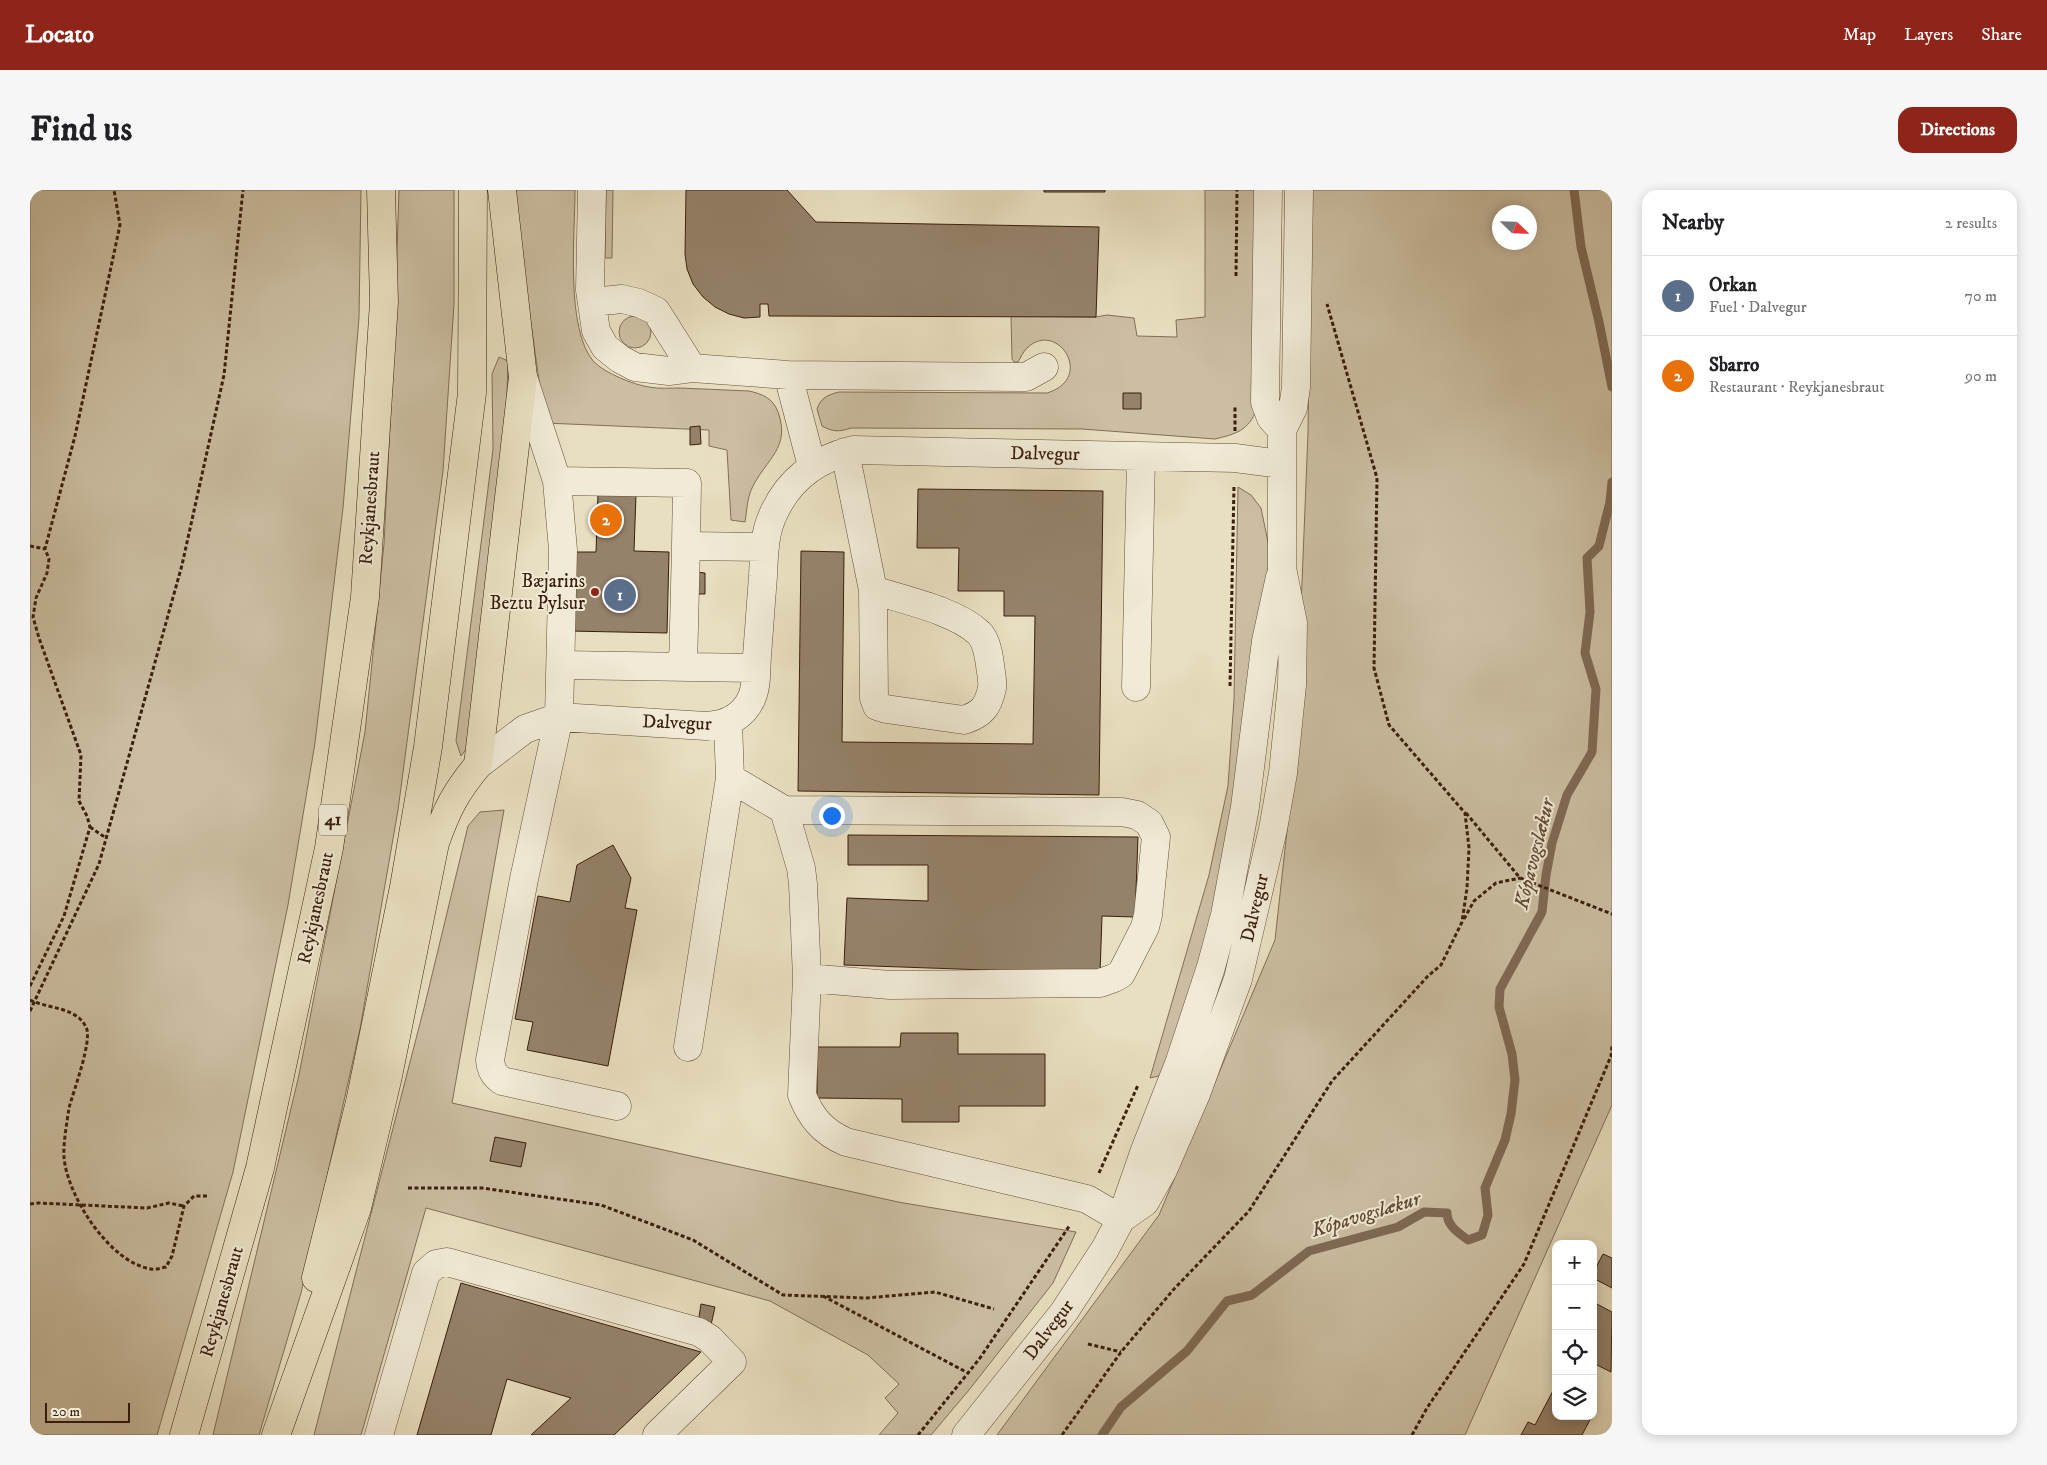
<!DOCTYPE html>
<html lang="en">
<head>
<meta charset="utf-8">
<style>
	:root { --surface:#fff; --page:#f6f6f6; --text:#202124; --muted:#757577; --line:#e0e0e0; --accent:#8f2418 }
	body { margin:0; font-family:"IM FELL DW Pica",serif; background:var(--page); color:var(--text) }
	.controls { position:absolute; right:15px; bottom:15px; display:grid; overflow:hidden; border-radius:10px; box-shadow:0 2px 12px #0003 }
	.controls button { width:45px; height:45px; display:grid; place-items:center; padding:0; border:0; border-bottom:1px solid var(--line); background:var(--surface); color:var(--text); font:25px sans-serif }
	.compass { position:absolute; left:1462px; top:15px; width:45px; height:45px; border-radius:50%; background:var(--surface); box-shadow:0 2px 12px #0003; rotate:113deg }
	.scale { position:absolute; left:15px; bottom:12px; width:85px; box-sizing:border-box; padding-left:5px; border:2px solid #3b1e0d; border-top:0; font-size:14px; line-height:18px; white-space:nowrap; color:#3b1e0d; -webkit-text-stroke:4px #f0ead6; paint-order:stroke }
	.you { position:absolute; left:801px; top:625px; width:18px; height:18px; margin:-12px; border:4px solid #fff; border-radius:50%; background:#1a73e8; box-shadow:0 0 0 8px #1a73e833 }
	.badge { display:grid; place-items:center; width:32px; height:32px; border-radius:50%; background:var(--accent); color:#fff; font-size:16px; font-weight:700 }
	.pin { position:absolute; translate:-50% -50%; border:2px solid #fff; box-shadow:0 1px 5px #0006 }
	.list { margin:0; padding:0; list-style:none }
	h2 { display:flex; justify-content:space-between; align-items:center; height:65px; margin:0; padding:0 20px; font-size:21px }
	h2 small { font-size:16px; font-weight:400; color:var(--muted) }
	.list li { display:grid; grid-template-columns:32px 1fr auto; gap:15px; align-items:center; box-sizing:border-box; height:80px; padding:0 20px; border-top:1px solid var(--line) }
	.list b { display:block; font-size:19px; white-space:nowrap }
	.list p { margin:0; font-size:16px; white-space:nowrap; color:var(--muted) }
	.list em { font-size:16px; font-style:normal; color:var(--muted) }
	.icon { flex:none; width:28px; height:28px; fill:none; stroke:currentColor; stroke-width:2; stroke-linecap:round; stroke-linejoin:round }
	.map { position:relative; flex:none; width:1582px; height:1245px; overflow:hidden; border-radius:15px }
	header { display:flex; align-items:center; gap:30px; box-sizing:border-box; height:70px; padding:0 25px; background:var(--accent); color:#fff }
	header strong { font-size:24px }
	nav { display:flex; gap:28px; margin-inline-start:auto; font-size:18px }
	.intro { display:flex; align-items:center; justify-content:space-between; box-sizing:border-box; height:120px; padding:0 30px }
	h1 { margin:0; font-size:35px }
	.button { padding:12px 22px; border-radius:15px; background:var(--accent); color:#fff; font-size:18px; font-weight:700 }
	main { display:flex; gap:30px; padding:0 30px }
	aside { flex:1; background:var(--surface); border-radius:15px; box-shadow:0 2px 12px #0003 }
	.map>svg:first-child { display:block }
</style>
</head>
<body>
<header>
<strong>Locato</strong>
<nav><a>Map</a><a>Layers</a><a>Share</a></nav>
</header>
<div class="intro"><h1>Find us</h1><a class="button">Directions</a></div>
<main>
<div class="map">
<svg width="1582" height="1245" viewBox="0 0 1582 1245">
	<rect width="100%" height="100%" fill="#e8dfc0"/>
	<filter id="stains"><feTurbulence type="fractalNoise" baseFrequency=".004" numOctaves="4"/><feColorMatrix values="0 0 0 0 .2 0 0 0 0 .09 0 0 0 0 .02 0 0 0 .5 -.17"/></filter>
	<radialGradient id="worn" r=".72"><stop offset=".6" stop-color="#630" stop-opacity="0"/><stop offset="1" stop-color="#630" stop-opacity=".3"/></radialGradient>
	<path fill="#cbbea2" stroke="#836e58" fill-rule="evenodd" d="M0,0H331L329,128L313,318L285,553L258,715L203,982L127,1245H0Z
		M369,0H424V114L413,281L368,620L330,839L271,1103L229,1245H183L269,885L335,542L354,354L364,156Z
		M486,0H545C545,44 535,139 564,172C575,183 604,195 619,197C629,199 640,198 650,198C673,199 696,200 719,201C732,204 743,208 748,222C761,258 736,269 722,298C717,309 717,320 715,332L701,330L697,260L679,256V240L515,233L484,13Z
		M576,0H583L582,68H575Z
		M1175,0H1231L1227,219C1218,241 1206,244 1185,249L1052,239L821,238C809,242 803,242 792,236L787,219C791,208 797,205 809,202L1017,203C1066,188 1027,129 997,158C993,162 991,167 988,172H984L982,169L981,126L1066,127L1077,125L1104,128L1107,146L1147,147L1146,130L1175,127Z
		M1281,0H1582V915L1435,1245H967L1129,1025L1245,750L1265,568L1278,243ZM1470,22H1500V52H1470Z
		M589 142a16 16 0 1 1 32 0a16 16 0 1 1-32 0Z
		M469,167L478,171L475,270L442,551L431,566L426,551L463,259L462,184Z
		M1208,297L1221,305L1231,318L1240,362L1211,619L1137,884L1120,888L1179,685L1198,596L1204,509Z
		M474,620L422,913L868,1012L1046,1042L1023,1093L939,1200L901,1245H849L868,1223L855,1208L869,1194L838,1165L740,1111L396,1018L331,1245H284L395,814L438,636L450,622Z"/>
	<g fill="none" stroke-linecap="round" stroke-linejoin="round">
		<path stroke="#7f6a54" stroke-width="9" d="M1544,0L1551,57L1569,132L1582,197
			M1072,1245L1091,1217L1157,1161L1197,1111L1222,1105L1279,1061L1368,1037L1394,1022L1417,1023C1417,1036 1429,1043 1438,1050L1452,1045L1458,1025L1455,998L1475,950L1481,924L1485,890L1482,864L1469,817L1470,799L1512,722L1516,685L1522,653L1537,605L1562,562L1566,499L1555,463L1560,422L1557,368L1569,356L1580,312L1582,292"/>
	</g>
	<path fill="#95826a" stroke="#3b1e0d" d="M656,0H757L786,32L1069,37L1066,127L739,126L738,114H730V127L714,128L699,124L685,117L673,107L663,94L657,79L655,64Z
		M1014,0H1075V2H1014Z
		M1093,203H1111V219H1093Z
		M670,236L671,254L660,255V237Z
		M888,299L1073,301L1069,605L768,601L771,361L814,362L812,552L1003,554L1005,426H974V401H928L929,358H887Z
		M568,304L606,305L604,361L639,362L637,443L539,441L540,362H566Z
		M666,382L675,383V404H666Z
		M818,645L1108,647L1105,727L1072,726L1070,784L814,775L817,708L898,711V675H818Z
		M583,655L601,688L595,718L607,720L578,876L497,860L503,832L485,829L508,706L540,712L547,675Z
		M871,843H928V864H1015V916H929V932H872V909L787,908V857H870Z
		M465,947L496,953L491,977L460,971Z
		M1573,1064L1582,1068V1098L1563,1088V1083Z
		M431,1093L500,1113L671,1162L584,1245H501L541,1208L477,1189L461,1245H387Z
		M671,1114L685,1117L681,1135L668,1133Z
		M1567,1114L1582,1122L1581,1182L1565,1174L1563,1178V1122Z
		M1525,1197L1526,1226H1562L1552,1245H1491L1498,1232L1505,1235Z"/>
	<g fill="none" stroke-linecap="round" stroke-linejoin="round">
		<g stroke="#664e3a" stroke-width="29">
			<path id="minor" d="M562,0L560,100L566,141L575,157L590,169L605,177L639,181L662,178L758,185L996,187L1014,177
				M1238,0L1235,212L1241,228L1252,240
				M562,112L592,109L609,113L626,121L662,178
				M758,185L782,276
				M493,187L527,291L533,360L529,527L494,689L460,870C461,880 464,885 472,891L587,916
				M815,262L843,400L844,508L847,516L856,519L934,530C952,524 958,517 962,498C963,491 961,483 960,475C959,466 956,450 949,443C926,421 874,410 843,400
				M527,291L657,293L656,356L735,357
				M531,475L726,478
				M653,477L656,356
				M1106,497L1111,267
				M698,532L700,588L754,620L771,678L773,694L777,788L772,905C781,928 793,942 816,952L1057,1009L1091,1029
				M448,575L495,539L529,527L676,536C696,535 714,527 722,507C727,495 726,480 727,466C729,440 731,413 733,386C734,367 734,345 742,327C757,291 786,269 823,260L1205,268L1251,274
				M754,620L1092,622L1107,625L1119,633L1126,647L1118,725L1115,737L1091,784L1084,788L1070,793L860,795L777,788
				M658,857L700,588
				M1091,1029L1115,1012L1133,980L1166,904L1208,789L1243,639L1253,583L1262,495L1263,433L1252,378V240L1263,218L1266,197L1269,0
				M349,1245L396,1083L406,1074L417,1072L669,1142L680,1149L702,1172L627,1245
				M936,1245L1034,1122L1075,1059L1091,1029L1115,960L1150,871L1181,777L1195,725L1215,617L1236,451L1250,387"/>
		</g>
		<g stroke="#3b1e0d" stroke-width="29">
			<path id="highway" d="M286,1088L330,912L374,697L398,557L442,203L443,0
				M154,1245L230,978L299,658L335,407L354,112L351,0
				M246,1245L327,1018L358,886L405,653C417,619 425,603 448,575L493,187L472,0"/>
		</g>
		<path stroke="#3b1e0d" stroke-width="3" stroke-dasharray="4 2.5" stroke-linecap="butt" d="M1206,86L1207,0
			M1205,241V215
			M0,356L15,359
			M1200,496L1204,295
			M1436,623L1490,688L1582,724
			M60,637L76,648
			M1434,729L1444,711L1466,693L1490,688
			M0,796L34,726L60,637L57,626L49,611L51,565L9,448L3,427L6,408L17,383L19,369L15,359L45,246L90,35L84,0
			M0,810C19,819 46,817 56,837C63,850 43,902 39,918C37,932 33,954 34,967C37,1006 80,1073 121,1079C125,1080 131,1078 136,1077L142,1066L154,1016L164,1006H178
			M0,821L69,674L152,375L194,185L213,0
			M1069,983L1108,895
			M378,998H452L571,1015L663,1050L753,1105L836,1108L905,1102L964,1119
			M0,1014L8,1013L117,1018L139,1013L154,1016
			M793,1106L938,1183L950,1168L1040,1035
			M1058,1154L1091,1162
			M888,1245L938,1183
			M1032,1245L1091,1162L1144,1099L1219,1021L1302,891L1398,786L1411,775L1432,732L1437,698L1439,658L1435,623L1359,535L1344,478L1347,288L1297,114
			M1382,1245L1397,1218L1494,1074L1581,866L1582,856"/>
		<use href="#minor" stroke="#f0ead6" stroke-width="28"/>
		<use href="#highway" stroke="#e8dfc0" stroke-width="28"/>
	</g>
	<circle fill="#8f2418" stroke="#f0ead6" stroke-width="2" cx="565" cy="402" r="5"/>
	<g text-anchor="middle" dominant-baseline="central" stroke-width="4" stroke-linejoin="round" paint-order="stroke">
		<rect fill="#f0ead6" stroke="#715b49" stroke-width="1" x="289" y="614.5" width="28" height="31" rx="4"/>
		<g font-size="18" font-weight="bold" fill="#3b1e0d">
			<text x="303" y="630">41</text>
		</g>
		<g font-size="19" fill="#3b1e0d" stroke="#f0ead6">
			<text transform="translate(1015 264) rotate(1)">Dalvegur</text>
			<text transform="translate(340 318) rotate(-86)">Reykjanesbraut</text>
			<text transform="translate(647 533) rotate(2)">Dalvegur</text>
			<text transform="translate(286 718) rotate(-78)">Reykjanesbraut</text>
			<text transform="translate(1225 718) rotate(-77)">Dalvegur</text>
			<text transform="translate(192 1112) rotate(-74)">Reykjanesbraut</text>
			<text transform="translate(1019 1140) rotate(-53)">Dalvegur</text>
		</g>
		<g font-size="19" fill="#3b1e0d" stroke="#f0ead6" text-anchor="end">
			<text x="555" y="391">Bæjarins<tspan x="555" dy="22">Beztu Pylsur</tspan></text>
		</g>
		<g font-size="20" font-style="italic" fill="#634a36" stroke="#f0ead6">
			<text transform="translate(1505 664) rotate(-76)">Kópavogslækur</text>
			<text transform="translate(1336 1025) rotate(-17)">Kópavogslækur</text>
		</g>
	</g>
	<rect width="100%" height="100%" filter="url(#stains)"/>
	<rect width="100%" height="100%" fill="url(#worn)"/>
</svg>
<div class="controls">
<button>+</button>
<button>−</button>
<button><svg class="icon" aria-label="locate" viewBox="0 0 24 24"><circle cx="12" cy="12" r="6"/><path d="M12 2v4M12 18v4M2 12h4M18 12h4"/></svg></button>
<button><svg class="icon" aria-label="layers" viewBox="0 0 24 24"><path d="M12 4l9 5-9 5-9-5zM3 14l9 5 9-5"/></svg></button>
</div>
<svg class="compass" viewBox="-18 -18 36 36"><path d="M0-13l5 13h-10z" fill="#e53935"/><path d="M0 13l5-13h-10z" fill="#757577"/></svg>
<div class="scale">20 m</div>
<div class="you"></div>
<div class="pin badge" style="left:590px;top:405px;background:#5c6f8a">1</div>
<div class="pin badge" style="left:576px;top:330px;background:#e8710a">2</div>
</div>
<aside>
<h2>Nearby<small>2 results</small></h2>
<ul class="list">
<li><span class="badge" style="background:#5c6f8a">1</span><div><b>Orkan</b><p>Fuel · Dalvegur</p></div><em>70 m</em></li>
<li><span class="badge" style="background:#e8710a">2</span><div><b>Sbarro</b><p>Restaurant · Reykjanesbraut</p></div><em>90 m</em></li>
</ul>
</aside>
</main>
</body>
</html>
